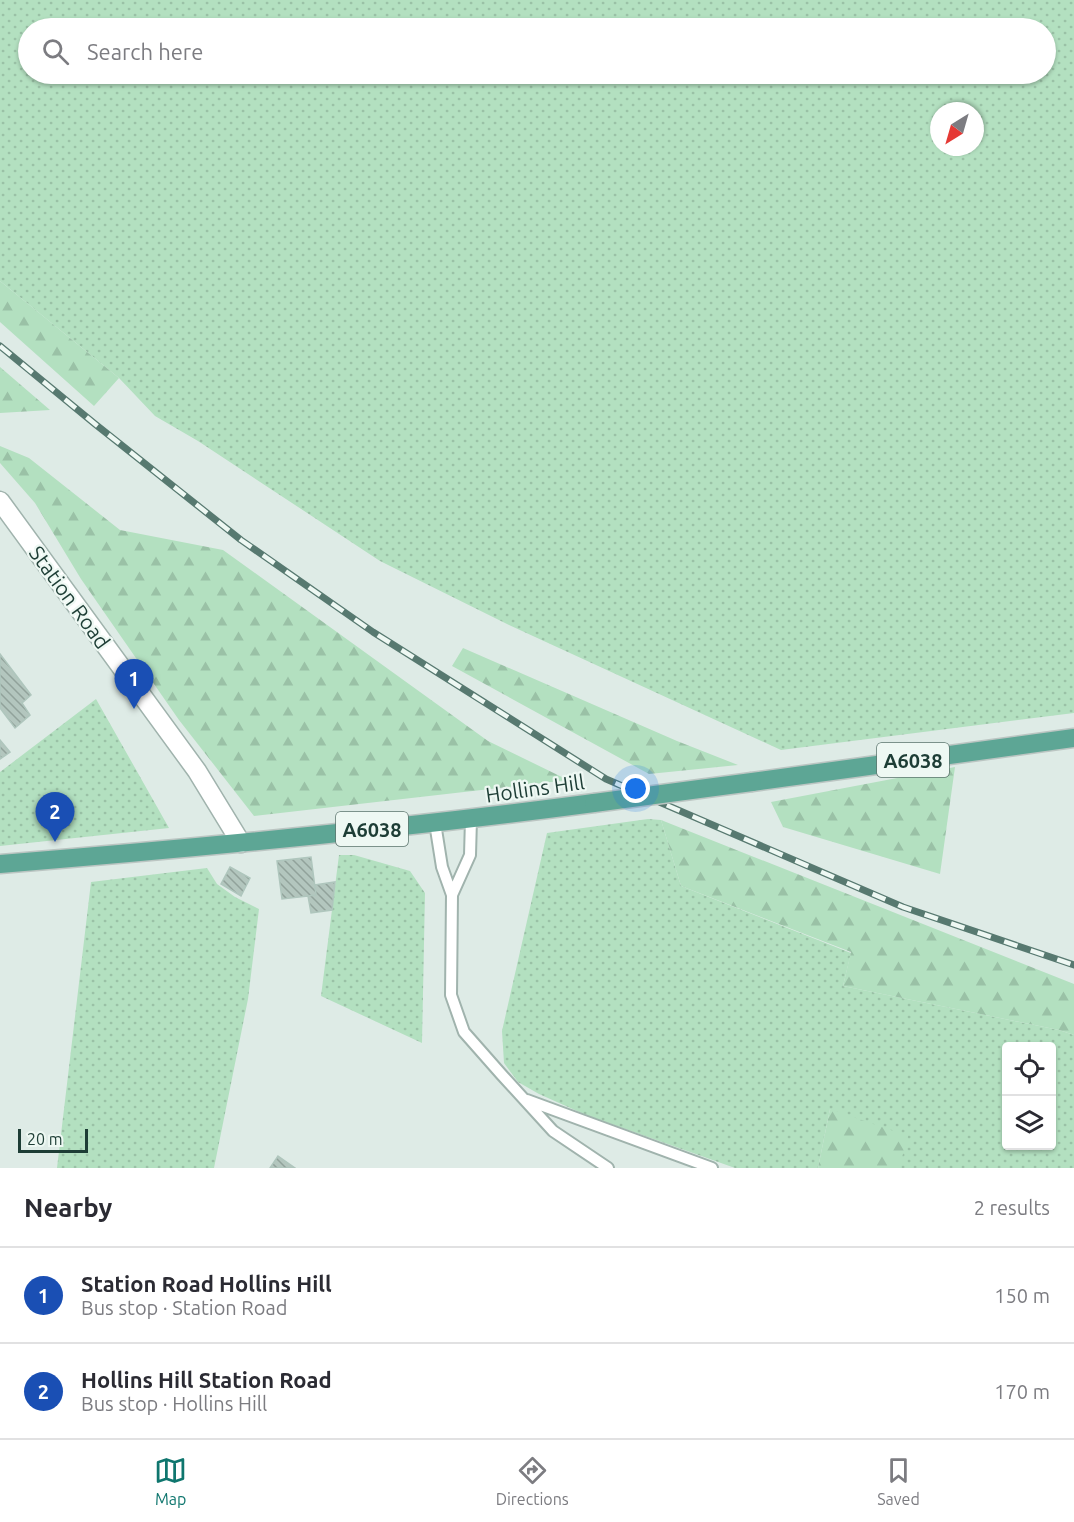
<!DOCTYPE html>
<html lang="en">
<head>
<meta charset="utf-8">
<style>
	:root { --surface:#fff; --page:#f7f7f7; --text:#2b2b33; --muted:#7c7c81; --line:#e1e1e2; --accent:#0f766e }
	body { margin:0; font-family:Ubuntu,sans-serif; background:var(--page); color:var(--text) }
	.controls { position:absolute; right:18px; bottom:18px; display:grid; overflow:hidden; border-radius:6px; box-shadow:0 2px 4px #0004 }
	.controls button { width:54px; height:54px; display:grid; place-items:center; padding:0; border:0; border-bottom:2px solid var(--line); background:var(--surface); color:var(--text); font:30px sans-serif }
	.compass { position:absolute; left:930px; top:102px; width:54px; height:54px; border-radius:50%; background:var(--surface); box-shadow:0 2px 4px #0004; rotate:217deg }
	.scale { position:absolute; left:18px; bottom:15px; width:70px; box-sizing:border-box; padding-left:6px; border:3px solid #1d3d35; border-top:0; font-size:16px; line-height:21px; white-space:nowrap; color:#1d3d35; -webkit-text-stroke:4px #eef8f3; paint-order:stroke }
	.you { position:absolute; left:636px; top:789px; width:21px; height:21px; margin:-15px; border:4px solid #fff; border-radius:50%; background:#1a73e8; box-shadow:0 0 0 9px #1a73e833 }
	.badge { display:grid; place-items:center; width:39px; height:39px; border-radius:50%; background:var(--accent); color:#fff; font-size:20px; font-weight:700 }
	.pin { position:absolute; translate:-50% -50px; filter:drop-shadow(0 2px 3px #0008) }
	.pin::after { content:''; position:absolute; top:32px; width:21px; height:18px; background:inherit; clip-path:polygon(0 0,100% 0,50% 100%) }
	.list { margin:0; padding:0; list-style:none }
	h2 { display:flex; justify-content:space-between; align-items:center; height:78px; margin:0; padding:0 24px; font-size:26px }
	h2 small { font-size:20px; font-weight:400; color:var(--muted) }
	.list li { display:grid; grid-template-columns:39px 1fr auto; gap:18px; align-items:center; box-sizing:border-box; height:96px; padding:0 24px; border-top:2px solid var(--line) }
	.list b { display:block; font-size:22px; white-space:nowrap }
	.list p { margin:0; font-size:20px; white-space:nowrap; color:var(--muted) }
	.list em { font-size:20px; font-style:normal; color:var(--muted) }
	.icon { flex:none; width:33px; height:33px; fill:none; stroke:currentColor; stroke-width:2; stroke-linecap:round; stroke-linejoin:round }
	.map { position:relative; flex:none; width:1074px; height:1168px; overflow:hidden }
	.search { position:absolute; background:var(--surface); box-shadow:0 2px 4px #0004; left:18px; right:18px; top:18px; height:66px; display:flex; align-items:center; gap:15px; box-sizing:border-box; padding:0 21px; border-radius:33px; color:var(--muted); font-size:22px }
	.sheet { height:270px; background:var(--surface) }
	nav { display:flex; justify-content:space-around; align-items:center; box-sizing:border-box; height:84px; border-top:2px solid var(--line); background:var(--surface); font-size:16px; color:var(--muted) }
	nav a { display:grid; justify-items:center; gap:3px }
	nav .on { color:var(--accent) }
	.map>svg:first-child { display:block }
</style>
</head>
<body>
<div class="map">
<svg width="1074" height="1168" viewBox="0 0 1074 1168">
	<defs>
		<pattern id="green-dots" width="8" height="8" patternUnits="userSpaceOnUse" patternTransform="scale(1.5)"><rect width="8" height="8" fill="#b3e0c0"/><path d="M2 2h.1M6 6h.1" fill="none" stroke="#9ac1a6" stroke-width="1.8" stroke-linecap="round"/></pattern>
		<pattern id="forest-firs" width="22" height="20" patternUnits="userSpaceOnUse" patternTransform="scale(1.5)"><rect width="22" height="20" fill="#b3e0c0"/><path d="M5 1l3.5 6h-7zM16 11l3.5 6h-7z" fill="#9ac1a6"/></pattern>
		<pattern id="building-back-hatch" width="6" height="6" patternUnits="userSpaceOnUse" patternTransform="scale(1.5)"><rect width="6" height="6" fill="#b3c6be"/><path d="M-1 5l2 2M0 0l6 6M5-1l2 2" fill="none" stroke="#91a29b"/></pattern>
	</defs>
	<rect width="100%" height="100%" fill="#deebe6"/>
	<path fill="url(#green-dots)" fill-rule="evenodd" d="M0,0H1074V713L781,750L509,625L380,561L198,441L155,416L119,378L0,281ZM28,28H1046V74H28ZM939,111H975V147H939Z
		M96,699L169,828L0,846V772Z
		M648,819L661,820L681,886L851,953L843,986L1059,1030L1074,1035V1168H898L830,1109L818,1168H735L586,1115L539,1094L518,1082L504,1063L502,1031L547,833ZM1006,1046H1052V1146H1006Z
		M339,855H354L410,871L425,893L422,1043L321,996Z
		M207,868L217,884L235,897L259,909L248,999L214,1168H57L91,882Z"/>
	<path fill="url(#forest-firs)" d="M0,281L119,378L94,406L0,322Z
		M0,367L50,410L0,413Z
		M0,446L29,458L120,530L223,550L488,741L568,780L254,816L179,720L81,579L35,503L0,463Z
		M463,648L677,741L738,765L649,774L452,666Z
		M955,767L940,874L783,827L771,802Z
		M661,820L1074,984V1035L1059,1030L843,986L851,952L681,886Z
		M830,1109L908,1136L899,1168H818Z"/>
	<path fill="url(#building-back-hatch)" stroke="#afc6bd" stroke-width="1.5" d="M0,654L31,695L22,703L30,715L15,728L0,708Z
		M0,740L10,752L0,759Z
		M311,857L316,895L282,899L277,861Z
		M230,867L250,878L241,896L221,884Z
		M335,882L332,910L311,913L308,896L316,895L315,885Z
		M278,1156L295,1168H270Z"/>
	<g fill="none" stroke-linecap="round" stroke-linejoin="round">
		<g stroke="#a0b3ad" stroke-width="14">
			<path id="service" d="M435,823L442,867L452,895L451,995L464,1032L501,1074L553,1131L608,1168
				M452,895L470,855L471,819
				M527,1100L712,1168"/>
		</g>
		<g stroke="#a0b3ad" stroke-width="21">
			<path id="minor" d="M0,501L197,771L241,843"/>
		</g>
		<g stroke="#bbc5c2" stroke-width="21">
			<path id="primary" d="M752,782L1074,738
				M0,864C198,848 397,829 594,803"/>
		</g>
		<use href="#service" stroke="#fff" stroke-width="10"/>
		<use href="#minor" stroke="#fff" stroke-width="18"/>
		<use href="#primary" stroke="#5da695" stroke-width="18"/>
		<g stroke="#577970" stroke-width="7">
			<path id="rail" d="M0,346L95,424L241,540L373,632L606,779L903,907L1074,965"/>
		</g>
		<use href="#rail" stroke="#eef8f3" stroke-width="4.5" stroke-dasharray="14" stroke-linecap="butt"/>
		<g stroke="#bbc5c2" stroke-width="21" stroke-linecap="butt">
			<path id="primary-bridge" d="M594,803L752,782"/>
		</g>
		<use href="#primary-bridge" stroke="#5da695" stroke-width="18"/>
	</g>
	<g text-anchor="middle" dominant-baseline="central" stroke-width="4.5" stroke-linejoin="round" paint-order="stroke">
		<g fill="#eef8f3" stroke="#5c756e" stroke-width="1.5">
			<rect x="877" y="743" width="72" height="34" rx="4.5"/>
			<rect x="336" y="812" width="72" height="34" rx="4.5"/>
		</g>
		<g font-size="20" font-weight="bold" fill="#1d3d35">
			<text x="913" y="760">A6038</text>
			<text x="372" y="829">A6038</text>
		</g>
		<g font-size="21" fill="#1d3d35" stroke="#eef8f3">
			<text transform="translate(70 597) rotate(54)">Station Road</text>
			<text transform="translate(535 788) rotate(-8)">Hollins Hill</text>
		</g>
	</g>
</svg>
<div class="controls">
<button><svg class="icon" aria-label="locate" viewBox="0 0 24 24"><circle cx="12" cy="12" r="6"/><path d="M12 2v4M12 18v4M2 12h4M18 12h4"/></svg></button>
<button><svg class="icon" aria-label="layers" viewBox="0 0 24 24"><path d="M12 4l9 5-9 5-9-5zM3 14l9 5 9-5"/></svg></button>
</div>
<svg class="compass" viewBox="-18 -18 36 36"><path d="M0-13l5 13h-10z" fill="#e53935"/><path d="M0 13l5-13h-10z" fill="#7c7c81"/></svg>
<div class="scale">20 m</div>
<div class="you"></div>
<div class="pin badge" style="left:134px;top:709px;background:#1a4fb4">1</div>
<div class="pin badge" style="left:55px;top:842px;background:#1a4fb4">2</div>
<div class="search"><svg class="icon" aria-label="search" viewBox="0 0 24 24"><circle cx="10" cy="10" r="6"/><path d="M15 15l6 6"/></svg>Search here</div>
</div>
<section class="sheet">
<h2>Nearby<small>2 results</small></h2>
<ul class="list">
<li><span class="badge" style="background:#1a4fb4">1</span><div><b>Station Road Hollins Hill</b><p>Bus stop · Station Road</p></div><em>150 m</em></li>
<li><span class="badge" style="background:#1a4fb4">2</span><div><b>Hollins Hill Station Road</b><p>Bus stop · Hollins Hill</p></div><em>170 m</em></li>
</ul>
</section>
<nav>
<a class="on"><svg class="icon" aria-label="map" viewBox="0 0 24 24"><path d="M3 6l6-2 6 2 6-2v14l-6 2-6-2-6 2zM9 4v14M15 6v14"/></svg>Map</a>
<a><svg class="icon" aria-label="directions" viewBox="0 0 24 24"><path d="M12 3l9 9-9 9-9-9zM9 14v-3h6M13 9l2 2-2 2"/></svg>Directions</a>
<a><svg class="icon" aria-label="saved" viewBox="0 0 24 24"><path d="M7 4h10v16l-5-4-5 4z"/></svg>Saved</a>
</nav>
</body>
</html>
